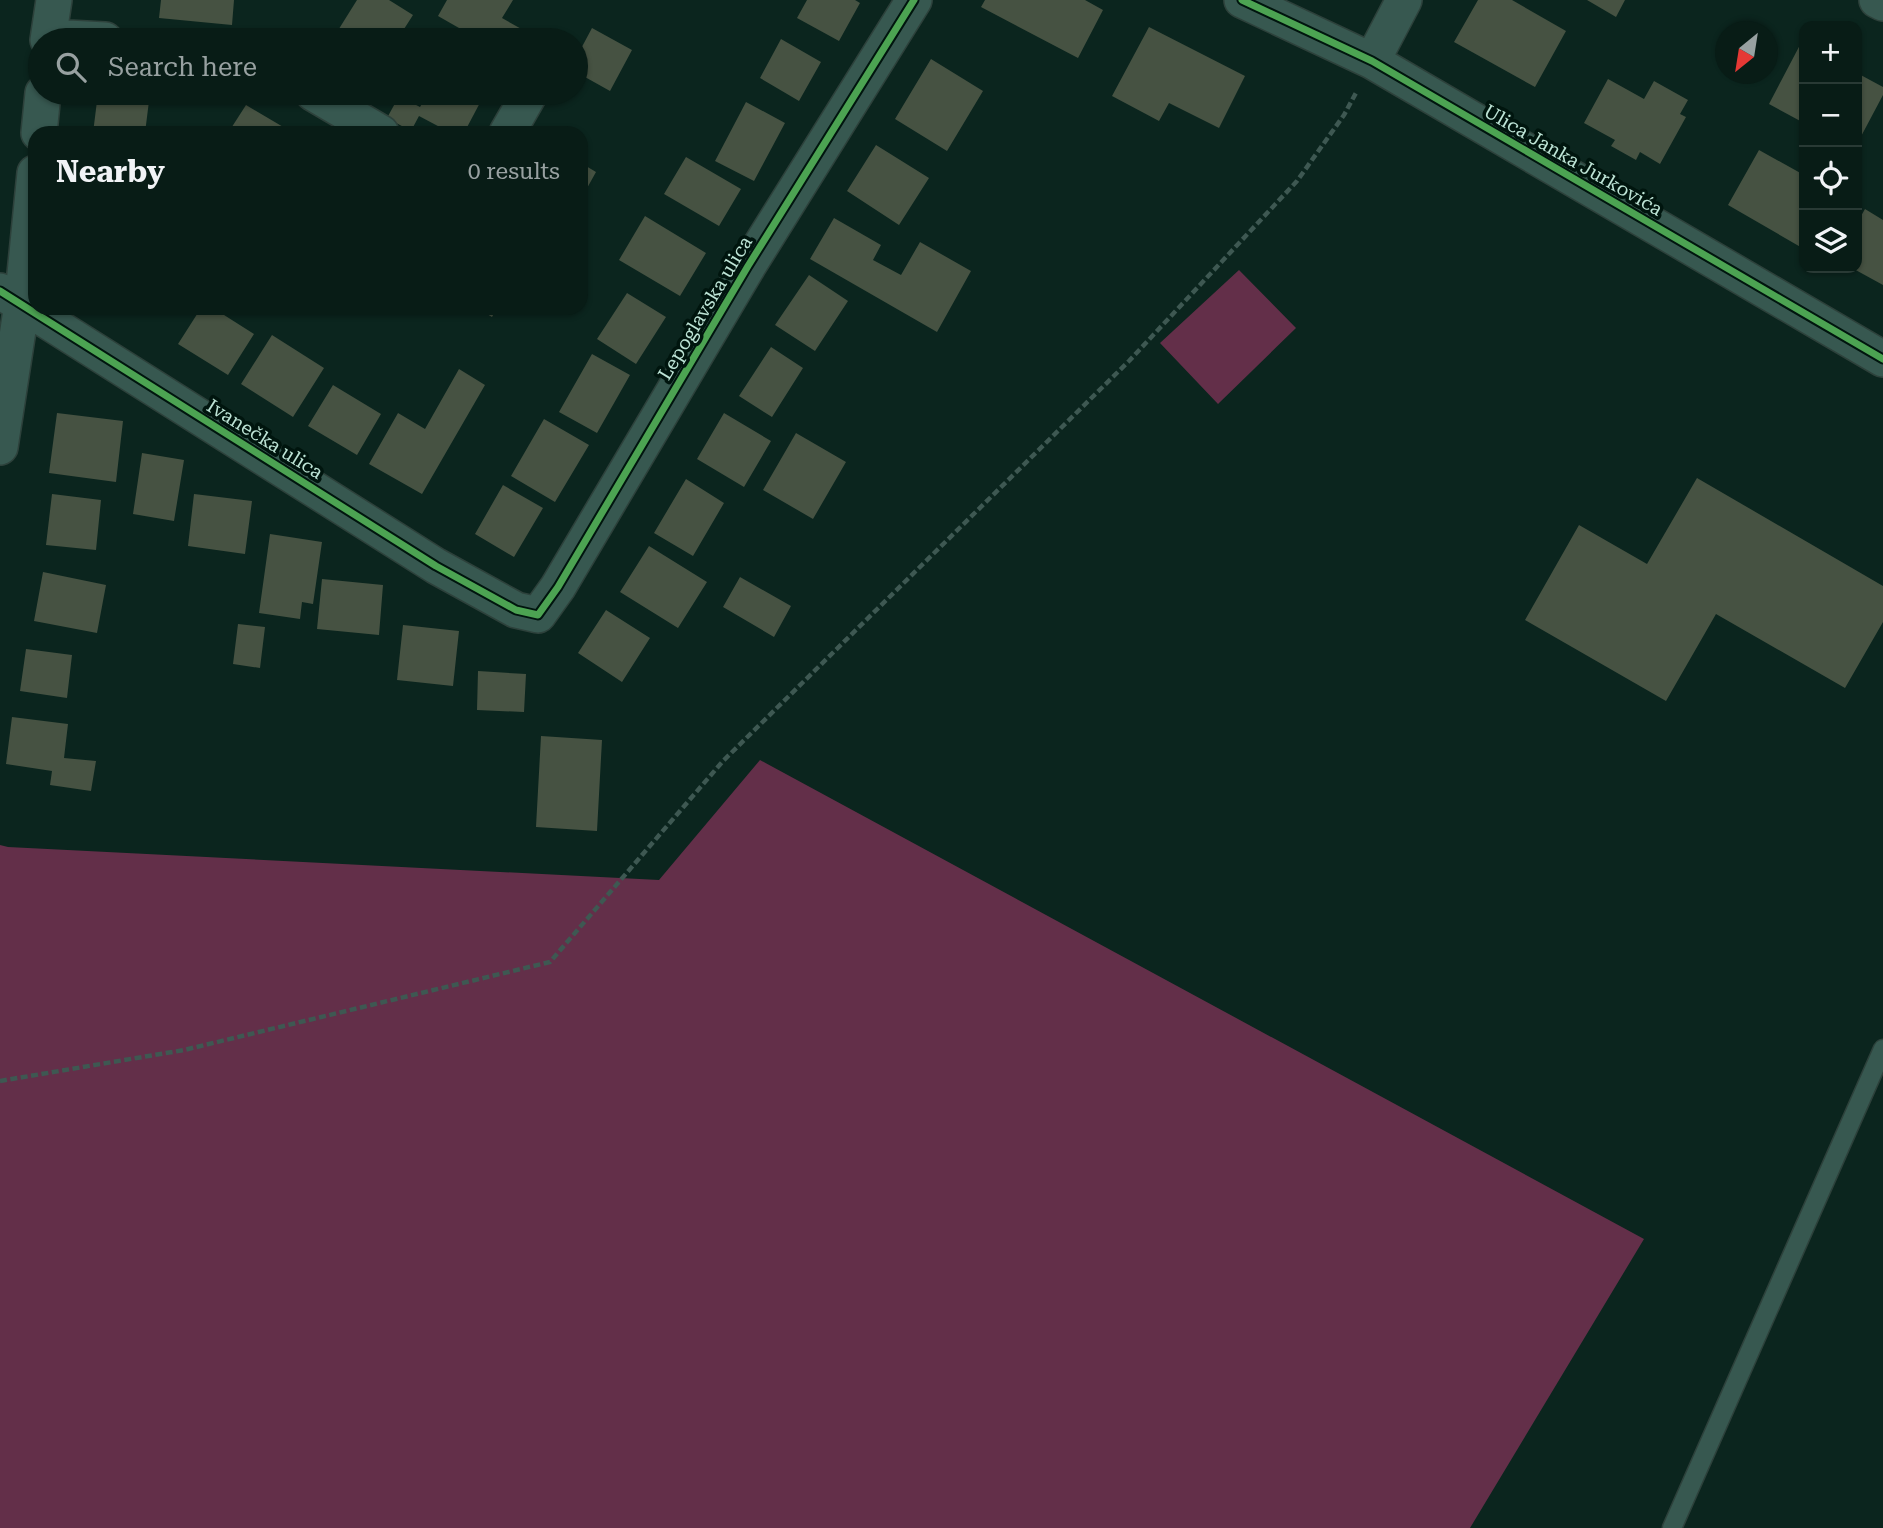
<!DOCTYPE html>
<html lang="en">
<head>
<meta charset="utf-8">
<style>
	:root { --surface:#081c16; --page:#162923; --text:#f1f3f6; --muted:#98a1a1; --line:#293a35 }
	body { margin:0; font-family:"Roboto Serif",serif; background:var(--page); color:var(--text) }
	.controls { position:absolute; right:21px; top:21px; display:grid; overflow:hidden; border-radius:14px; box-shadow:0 2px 5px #0004 }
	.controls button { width:63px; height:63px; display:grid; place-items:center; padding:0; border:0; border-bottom:2px solid var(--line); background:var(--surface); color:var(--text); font:35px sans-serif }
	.compass { position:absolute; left:1715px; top:21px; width:63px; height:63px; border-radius:50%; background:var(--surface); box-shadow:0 2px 5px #0004; rotate:210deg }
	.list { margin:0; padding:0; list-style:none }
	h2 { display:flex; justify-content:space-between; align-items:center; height:91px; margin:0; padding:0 28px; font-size:30px }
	h2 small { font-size:23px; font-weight:400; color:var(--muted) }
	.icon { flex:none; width:38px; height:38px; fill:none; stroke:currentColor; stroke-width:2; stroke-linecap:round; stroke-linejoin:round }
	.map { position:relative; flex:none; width:1883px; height:1528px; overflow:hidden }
	.search { position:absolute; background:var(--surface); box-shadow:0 2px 5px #0004; left:28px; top:28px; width:560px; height:77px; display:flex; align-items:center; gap:18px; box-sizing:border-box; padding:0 24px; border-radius:38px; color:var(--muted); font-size:26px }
	.panel { position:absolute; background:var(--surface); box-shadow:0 2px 5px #0004; left:28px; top:126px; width:560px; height:189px; border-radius:21px }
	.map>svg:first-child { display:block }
</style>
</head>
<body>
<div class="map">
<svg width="1883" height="1528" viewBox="0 0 1883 1528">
	<rect width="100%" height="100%" fill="#0b251e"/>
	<path fill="#632f49" d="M1239,270L1296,328L1218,404L1160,343Z
		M760,760L1644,1239L1470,1528H0V845L8,847L659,880Z"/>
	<path fill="#465242" d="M161,0H234L232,25L159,18Z
		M357,0H389L413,15L397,40H332Z
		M447,0H513L502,18L541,40H480L438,16Z
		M807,0H855L860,3L839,41L797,18Z
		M985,0H1085L1103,10L1078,58L981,7Z
		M1478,0H1512L1566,31L1535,87L1454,42Z
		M1587,0H1625L1616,17Z
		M1149,27L1245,76L1219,128L1169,103L1159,121L1112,96Z
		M592,28L632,50L610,91L576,72V58Z
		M781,39L821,62L799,101L760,78Z
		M1801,43L1804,45V123L1769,104Z
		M931,59L983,91L947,151L895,119Z
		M1857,73L1883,87V95L1857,144Z
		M1608,79L1644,99L1654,81L1688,100L1680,114L1686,117L1660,164L1640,152L1636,160L1611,146L1615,140L1584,123Z
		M98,93H150L145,133H93Z
		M428,93H475L483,97L464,133H451L419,116L411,131L387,118L399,96L420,107Z
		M746,102L785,123L754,181L715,161Z
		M246,105L290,131L289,133H228Z
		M876,145L929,178L899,225L847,191Z
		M1759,150L1804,175V249L1728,205Z
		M686,157L741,189L719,226L664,194Z
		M581,163L596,172L581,199Z
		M1865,209L1883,220V285L1852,268H1857V223Z
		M645,216L706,253L680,296L619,260Z
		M834,218L881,245L873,260L901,275L920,242L971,271L937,332L810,259Z
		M809,275L848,301L815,351L775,325Z
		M627,293L666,317L636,364L597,339Z
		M201,308H213L254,334L228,375L178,344Z
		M477,308H497L492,317Z
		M272,335L324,368L293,417L241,384Z
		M771,347L803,368L772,417L739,396Z
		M592,354L630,375L597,433L559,412Z
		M459,369L485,385L422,494L369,464L398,413L425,429Z
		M333,385L381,414L357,455L308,426Z
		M57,413L123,421L116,482L49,473Z
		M724,413L771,441L744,487L697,459Z
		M544,419L589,445L555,502L511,476Z
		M796,433L846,462L813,519L763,490Z
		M142,453L184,460L174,521L133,514Z
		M1697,478L1883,586V622L1845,688L1716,614L1666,701L1525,620L1579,525L1647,564Z
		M686,479L724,503L693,556L654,533Z
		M503,485L543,508L514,557L475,534Z
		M52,494L101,500L96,550L46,545Z
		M194,494L252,501L245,554L188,546Z
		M270,534L322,542L313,604L302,602L300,619L259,613Z
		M649,546L707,582L678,628L620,592Z
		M43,572L106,585L97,633L34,621Z
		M740,577L791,606L774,637L723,607Z
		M322,579L383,585L379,635L317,629Z
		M606,610L650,638L622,682L578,653Z
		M238,624L265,627L260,668L233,664Z
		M403,625L459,631L453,686L397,680Z
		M26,649L72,655L67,698L20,691Z
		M478,671L526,674L524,712L477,710Z
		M12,717L68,724L64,758L96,761L91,791L50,785L52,771L6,764Z
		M541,736L602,740L597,831L536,827Z"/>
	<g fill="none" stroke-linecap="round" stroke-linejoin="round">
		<g stroke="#2d413b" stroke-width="21">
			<path id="lane" d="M1672,1528L1883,1049"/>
		</g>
		<g stroke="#2d413b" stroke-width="38">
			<path id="street" d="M1242,0L1372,61L1883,359
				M1877,0L1883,3
				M49,37L105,40
				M48,40L54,0
				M1372,61L1404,0
				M313,93L381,133
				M39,133L43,93
				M507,133L530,93
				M0,291L436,566L516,610L538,615L558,587L748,266L914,0
				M0,447L22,304L35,173"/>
		</g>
		<path stroke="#3e5852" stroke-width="4.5" stroke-dasharray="7 3.5" stroke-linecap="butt" d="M0,1081L184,1050L550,962L723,761L1129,361L1297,181L1344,115L1357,91"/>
		<use href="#lane" stroke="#375850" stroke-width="18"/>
		<use href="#street" stroke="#375850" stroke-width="35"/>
		<g stroke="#00150e" stroke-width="11">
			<path id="cycleway" d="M1242,0L1372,61L1883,359
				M0,291L436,566L516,610L538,615L558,587L748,266L914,0"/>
		</g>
		<use href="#cycleway" stroke="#4ca352" stroke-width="7"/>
	</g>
	<g text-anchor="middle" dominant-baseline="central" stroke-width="7" stroke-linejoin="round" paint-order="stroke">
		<g font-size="19" fill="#bde4d6" stroke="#00150e">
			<text transform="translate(1573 160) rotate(30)">Ulica Janka Jurkovića</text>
			<text transform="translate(705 308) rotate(-59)">Lepoglavska ulica</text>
			<text transform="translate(265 439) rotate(32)">Ivanečka ulica</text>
		</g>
	</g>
</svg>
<div class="controls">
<button>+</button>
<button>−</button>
<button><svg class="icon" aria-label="locate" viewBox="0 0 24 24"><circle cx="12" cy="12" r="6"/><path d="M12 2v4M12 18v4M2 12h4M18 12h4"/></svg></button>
<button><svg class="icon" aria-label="layers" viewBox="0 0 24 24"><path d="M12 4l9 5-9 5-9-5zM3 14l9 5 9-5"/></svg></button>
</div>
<svg class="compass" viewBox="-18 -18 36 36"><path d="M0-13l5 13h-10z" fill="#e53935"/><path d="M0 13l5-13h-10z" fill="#98a1a1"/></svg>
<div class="search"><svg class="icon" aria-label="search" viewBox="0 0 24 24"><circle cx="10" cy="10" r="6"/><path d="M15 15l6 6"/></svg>Search here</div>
<section class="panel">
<h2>Nearby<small>0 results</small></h2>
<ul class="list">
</ul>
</section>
</div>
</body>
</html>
